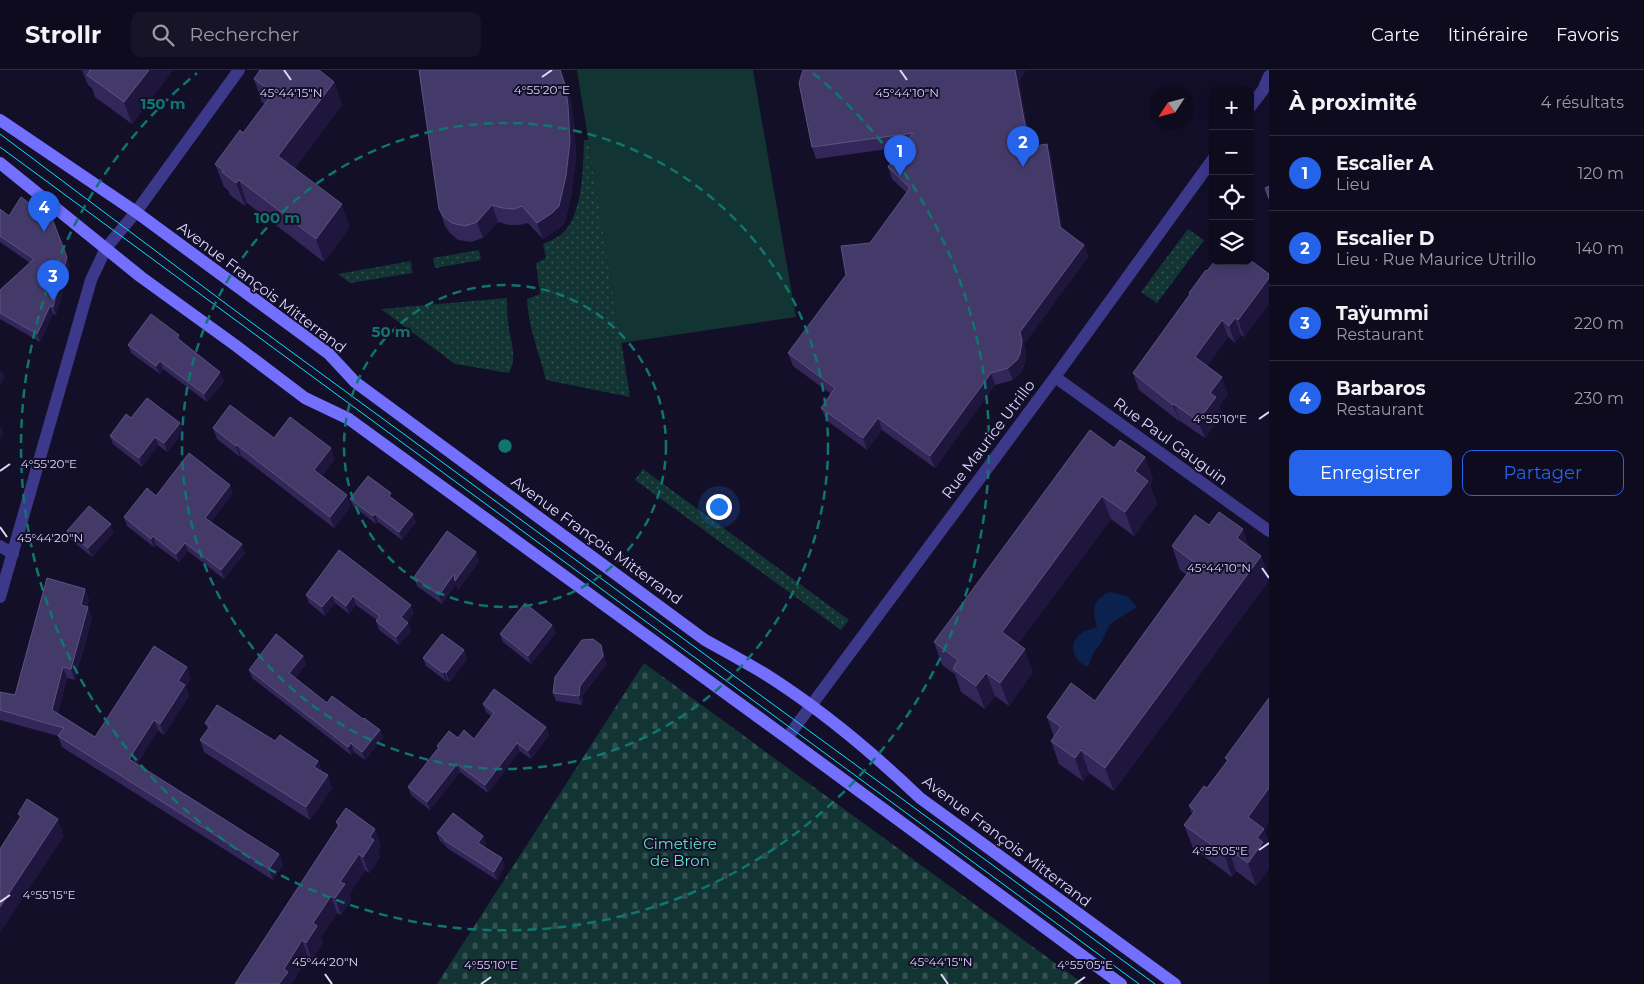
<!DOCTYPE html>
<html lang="fr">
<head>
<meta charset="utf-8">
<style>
	:root { --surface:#0f0b1f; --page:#181428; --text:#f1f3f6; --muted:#9b9ba4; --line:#2f2b3d; --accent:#2563eb }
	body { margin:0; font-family:Montserrat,sans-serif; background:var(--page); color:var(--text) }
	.controls { position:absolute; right:15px; top:15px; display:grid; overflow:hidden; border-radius:10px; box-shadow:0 2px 12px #0003 }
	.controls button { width:45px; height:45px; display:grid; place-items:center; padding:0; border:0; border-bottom:1px solid var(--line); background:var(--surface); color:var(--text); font:25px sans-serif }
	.compass { position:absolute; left:1149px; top:15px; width:45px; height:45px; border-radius:50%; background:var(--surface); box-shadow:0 2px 12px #0003; rotate:234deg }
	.you { position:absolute; left:718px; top:436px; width:18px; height:18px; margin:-12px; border:4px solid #fff; border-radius:50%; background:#1a73e8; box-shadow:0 0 0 8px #1a73e833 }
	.badge { display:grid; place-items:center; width:32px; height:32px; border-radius:50%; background:var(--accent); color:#fff; font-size:16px; font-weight:700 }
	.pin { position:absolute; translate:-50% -41px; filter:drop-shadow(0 1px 2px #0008) }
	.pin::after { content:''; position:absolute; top:26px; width:18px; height:15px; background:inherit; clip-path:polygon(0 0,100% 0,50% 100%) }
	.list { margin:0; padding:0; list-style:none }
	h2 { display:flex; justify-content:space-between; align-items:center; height:65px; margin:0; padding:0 20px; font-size:21px }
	h2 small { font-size:16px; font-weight:400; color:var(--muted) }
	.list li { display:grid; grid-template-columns:32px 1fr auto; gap:15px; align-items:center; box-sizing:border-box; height:75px; padding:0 20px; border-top:1px solid var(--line) }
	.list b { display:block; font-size:19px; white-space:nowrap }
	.list p { margin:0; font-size:16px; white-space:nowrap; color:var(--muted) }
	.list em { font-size:16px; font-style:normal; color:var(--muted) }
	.actions { display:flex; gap:10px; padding:15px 20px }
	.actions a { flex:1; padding:11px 0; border:1px solid var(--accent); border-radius:10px; text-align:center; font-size:18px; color:var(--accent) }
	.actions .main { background:var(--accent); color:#fff }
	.icon { flex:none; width:28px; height:28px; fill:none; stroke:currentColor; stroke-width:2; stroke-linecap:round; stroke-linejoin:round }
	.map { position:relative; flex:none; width:1269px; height:914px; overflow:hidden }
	header { display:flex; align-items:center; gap:30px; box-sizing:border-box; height:70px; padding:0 25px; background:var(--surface); border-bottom:1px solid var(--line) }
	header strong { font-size:24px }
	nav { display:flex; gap:28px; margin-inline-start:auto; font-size:18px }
	.search { width:350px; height:45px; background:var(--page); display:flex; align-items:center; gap:12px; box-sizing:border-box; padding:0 18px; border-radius:10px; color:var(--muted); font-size:19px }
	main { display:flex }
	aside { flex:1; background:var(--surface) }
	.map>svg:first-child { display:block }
</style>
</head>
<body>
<header>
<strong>Strollr</strong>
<div class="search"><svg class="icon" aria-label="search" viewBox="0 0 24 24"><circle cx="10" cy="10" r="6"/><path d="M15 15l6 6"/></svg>Rechercher</div>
<nav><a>Carte</a><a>Itinéraire</a><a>Favoris</a></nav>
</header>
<main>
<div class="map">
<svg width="1269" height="914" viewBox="0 0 1269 914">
	<defs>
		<pattern id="green-dots" width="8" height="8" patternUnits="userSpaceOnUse" patternTransform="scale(1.25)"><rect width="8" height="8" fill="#123433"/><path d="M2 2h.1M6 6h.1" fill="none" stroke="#345152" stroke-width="1.8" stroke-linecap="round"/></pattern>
		<pattern id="cemetery-stones" width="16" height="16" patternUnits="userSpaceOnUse" patternTransform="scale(1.25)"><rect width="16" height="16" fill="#123433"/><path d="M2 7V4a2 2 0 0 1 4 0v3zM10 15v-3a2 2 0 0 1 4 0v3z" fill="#345152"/></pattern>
	</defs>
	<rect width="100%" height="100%" fill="#140f29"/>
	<path fill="url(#green-dots)" d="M584,70H589L630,327L546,310C539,282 528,257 527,229L540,224L536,193L546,188L543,174C550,171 559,167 564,162C583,142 583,97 584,70Z
		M1188,159L1204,170L1157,233L1141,222Z
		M479,180L481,190L435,198L433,188Z
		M411,191L412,203L350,213L338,204Z
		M507,228C507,236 507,244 508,252C510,271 518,285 509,303L455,294L381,239Z
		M643,399L849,550L841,560L635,410Z"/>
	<path fill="url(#cemetery-stones)" d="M644,593L1081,912L1083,914H437Z"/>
	<path fill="#123433" d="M577,0H753L796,247L621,273Z"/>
	<path fill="#0a224d" d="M1111,522L1127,526L1137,537L1110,554L1101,573L1094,582L1088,597C1074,592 1066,573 1082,563C1086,560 1092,559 1097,558C1093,541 1091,529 1111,522Z"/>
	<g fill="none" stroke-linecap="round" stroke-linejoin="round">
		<path stroke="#3c388a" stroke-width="12" d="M1250,37L1263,20L1269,6
			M1055,307L1269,461
			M0,476L13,484
			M0,527L91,210L106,178L136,142L239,0
			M787,668L1055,307L1213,89"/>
		<path stroke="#736fff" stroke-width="12" d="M0,50L136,142L329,284L355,312L705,570C725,581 745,592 765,604C819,638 873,683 920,728L1175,914
			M0,93L141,207L235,275L305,328L349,349L787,668L1121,914"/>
		<path stroke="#04e3ff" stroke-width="1" d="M0,64L233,239L1155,914
			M0,77L1139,914"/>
	</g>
	<path fill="#322758" d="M82,0H173L132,54L95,27L92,18L88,15Z
		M419,0H561L571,32L574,52L576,87L572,122L565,152L558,159L543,169L528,153L520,155H509L498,152L483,168L471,172L458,170L450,163L445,156L439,139Z
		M254,9L334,12L342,35L295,98L350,157L324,192L247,133L245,136L230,125L228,120L224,117L215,94L243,63L265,34L262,32Z
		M1019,12L1031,77L1047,74L1051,86L1062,159L1084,175L1088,187L1024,274L1026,283L1024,296L1021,302L1013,310L995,315L935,398L882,360L867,380L826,350L821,338L831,324L793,296L788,283L907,123L892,109L888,97L902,77L816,89L812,77Z
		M0,139L70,196L56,245L53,244L40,272L0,249V220L30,193L0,172Z
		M1207,201L1269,204V234L1244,267L1241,265L1235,273L1228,267L1207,296L1228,324L1219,336L1222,344L1205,368L1180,351V352L1139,320L1133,303L1190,225L1189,223Z
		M179,265L182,273L224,311L207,332L163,299L160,304L131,283L128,275Z
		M131,348L183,362L167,382L158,375L142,397L113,374L110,366Z
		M213,358L274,368L335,389L322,406L351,436L334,458L241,386L240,387L217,369Z
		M1114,378L1145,387L1153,410L1150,415L1157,434L1134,466L1111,449L1018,574L1033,602L1009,636L995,626L985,639L961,622L955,604L942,595L934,572Z
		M233,423L211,452L245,483L224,509L188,481L179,492L156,475L154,477L127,456L124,447L156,426Z
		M393,428L416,452L402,470L378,452L376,454L353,436L350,429Z
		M1209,455L1249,477L1261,486L1269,507V510L1114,721L1089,703L1083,711L1059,694L1051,671L1054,667L1047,647L1095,631L1187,505L1180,500L1172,476Z
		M67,461L114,462L92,487L70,469Z
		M339,480L414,543L407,552L411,561L399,575L379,560L376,551L377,550L356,535L349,544L335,533L325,546L309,533L306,525Z
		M479,491L458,520L456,514L442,534L417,516L414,507Z
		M85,519L89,530L87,537L92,548L75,610L67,608L58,643L95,667L191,608L186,616L189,626L164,665L158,660L137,694L279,784L283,795L273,810L62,677L58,666L0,650V622L15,625Z
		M552,555L556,563L531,594L503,572L500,564Z
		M464,580L467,589L450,612L447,610L446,611L426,596L423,588Z
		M604,584L606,595L583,625L582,635L556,631L553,623Z
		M303,586L306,594L295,608L327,633L363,649L380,660L383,668L365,690L354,682L351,685L252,608L249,600Z
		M1269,628V752L1264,759L1269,773V787L1256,816L1236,801L1232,807L1193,778L1184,755L1192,744L1189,736L1207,718L1227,692L1225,688Z
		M483,634L546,657L549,665L531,689L520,681L488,723L460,702L430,740L411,725L408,717L438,679L437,676L458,668L474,669L491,646L486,642Z
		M205,653L275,671L318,691L322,702L332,718L310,750L204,682L200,670L208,659Z
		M336,752L381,775L378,780L380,787L369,803L365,800L349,825L351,831L341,845L337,843L321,867L323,873L312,890L308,887L292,913L235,914L338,757Z
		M437,763L483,766L486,774L484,777L505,796L497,810L447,778L445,775L440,771Z"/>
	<path fill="#1e163d" d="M149,0H173L132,54L124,32Z
		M560,0H561L571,32L574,52L576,87L572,122L565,152L558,159L543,169L537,153Z
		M1015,0H1026L1019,12L1033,89L1029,77Z
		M334,12L342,35L287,109L278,86Z
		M1047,74L1051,86L1064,169L1060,157Z
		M239,110L247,133L245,136L236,113Z
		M342,134L350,157L324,192L316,169Z
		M492,135L498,152L483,168L477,152Z
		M1084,175L1088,187L1024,274L1026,283L1024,296L1021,302L1013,310L1008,298L1020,262Z
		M67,187L70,196L56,245L53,237Z
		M1269,208V234L1244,267L1238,250Z
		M50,236L53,244L40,272L37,264Z
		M1235,248L1241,265L1235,273L1229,256Z
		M1222,250L1228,267L1201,304L1195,287Z
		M179,265L183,273L177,268Z
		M160,291L163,299L160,304L156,296Z
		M2,300L5,308L0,315V302Z
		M220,302L224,311L207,332L204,324Z
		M991,303L995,315L935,398L930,386Z
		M1222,307L1228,324L1219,336L1222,344L1205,368L1198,351L1210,323Z
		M1174,334L1180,351V352L1173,335Z
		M878,348L882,360L867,380L863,368Z
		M180,353L183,362L167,382L164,373Z
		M0,355L4,364L0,369Z
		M155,367L158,375L142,397L139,388Z
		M237,375L241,386L240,387L236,376Z
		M331,378L335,389L318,411L314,400Z
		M1145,387L1153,410L1150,415L1157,434L1134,466L1125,442L1135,401Z
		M230,415L233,423L208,456L205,448Z
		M347,425L351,436L334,458L330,447Z
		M1102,426L1111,449L1010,585L1002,562Z
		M375,444L378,452L376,454L373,446Z
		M413,444L416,452L402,470L399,462Z
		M111,454L114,462L92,487L88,478Z
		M1243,459L1251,482L1237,468Z
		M153,466L156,475L154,477L151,469Z
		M185,473L188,481L179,492L176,484Z
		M242,474L245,483L224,509L221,500Z
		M476,482L479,491L458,520L456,514L442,534L439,525L454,504Z
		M1261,486L1269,507V510L1114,721L1105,698Z
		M85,519L89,530L85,546L81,535Z
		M332,525L335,533L325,546L322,537Z
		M353,526L356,535L349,544L346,536Z
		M411,535L414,543L404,556L401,547Z
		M88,537L92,548L75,610L71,599Z
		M408,553L411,561L399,575L396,567Z
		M552,555L556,563L531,594L528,586Z
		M601,575L604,584L606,595L583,625L582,635L579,626L580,616Z
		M1025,579L1033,602L1009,636L1000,613Z
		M464,580L467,589L450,612L446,603Z
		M303,586L306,594L292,612L289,603Z
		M63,597L67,608L56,650L52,640Z
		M187,597L191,608L186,616L189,626L164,665L160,654L178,611Z
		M444,601L447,610L446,611L443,603Z
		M986,603L995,626L985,639L976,616Z
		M154,650L158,660L133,700L129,689Z
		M546,657L549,665L531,689L528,681Z
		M380,660L383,668L365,690L362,682Z
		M351,673L354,682L351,685L348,677Z
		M517,673L520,681L488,723L485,715Z
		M1081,680L1089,703L1083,711L1075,688Z
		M318,691L323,703L314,697Z
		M457,694L460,702L430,740L427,732Z
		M328,705L332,718L310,750L306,737Z
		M1269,718V752L1264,759L1269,773V799L1256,816L1248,793V747Z
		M58,749L64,766L0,863V837Z
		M375,759L381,775L378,780L380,787L369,803L363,787L370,767Z
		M483,766L486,774L481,781L478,773Z
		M1228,778L1236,801L1232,807L1224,784Z
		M279,784L283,795L273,810L269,799Z
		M359,784L365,800L349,825L351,831L341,845L335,828L340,812Z
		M502,788L505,796L497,810L494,802Z
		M331,826L337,843L321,867L323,873L312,890L306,873L313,853Z
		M302,870L308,887L292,913V914H279L284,899Z"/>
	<path fill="#443a6a" stroke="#5c5381" d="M89,0H149L124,32L87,5L90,1Z
		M260,0H319L334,12L278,86L342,134L316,169L239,110L236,113L222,102L223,100L215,94L240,60L243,63L273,23L254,9Z
		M419,0H560L565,15L568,35L570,71L566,106L559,136L552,143L537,153L522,136L514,139L503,138L492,135L477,152L465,156L452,153L444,147L439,139Z
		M803,0H1015L1029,77L1047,74L1060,157L1084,175L1020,262L1022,271L1020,284L1017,290L1008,298L991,303L930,386L878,348L863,368L821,338L835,318L788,283L846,205L841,176L870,173L910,118L888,97L913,63L812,77L799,13Z
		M1269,116V129L1265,118Z
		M21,127L53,151L67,187L53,237L50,236L37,264L0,243V220L34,189L0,166V139L9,146Z
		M1250,190L1269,204V208L1238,250L1235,248L1229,256L1222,250L1195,287L1222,307L1210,323L1216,327L1198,351L1174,334L1173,335L1133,303L1190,224L1189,223L1206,200L1207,201L1215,191H1250Z
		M151,244L179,265L177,268L220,302L204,324L160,291L156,296L128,275Z
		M147,328L180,353L164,373L155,367L139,388L110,366L126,344L131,348Z
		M230,335L274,368L290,347L331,378L314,400L347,425L330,447L237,375L236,376L213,358Z
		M1090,360L1114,378L1120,370L1145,387L1135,401L1148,411L1125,442L1102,426L1002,562L1025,579L1000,613L986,603L976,616L953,599L958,590L934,572Z
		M189,383L230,415L205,448L242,474L221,500L185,473L176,484L153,466L151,469L124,447L147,418L156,426Z
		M368,406L391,423L389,426L413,444L399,462L375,444L373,446L350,429Z
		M89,436L111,454L88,478L67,461Z
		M1219,442L1243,459L1237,468L1261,486L1105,698L1081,680L1075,688L1051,671L1061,657L1047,647L1071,613L1095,631L1195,493L1172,476L1195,445L1209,455Z
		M447,461L476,482L455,511L454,504L439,525L414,507Z
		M339,480L411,535L401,547L408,553L396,567L376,551L380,546L353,526L346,536L332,525L322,537L306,525Z
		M47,508L85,519L81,535L88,537L71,599L63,597L52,640L95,667L154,576L187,597L178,611L185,615L160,654L154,650L129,689L279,784L269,799L58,666L64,658L0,640V622L15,625Z
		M525,533L552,555L528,586L500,564Z
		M276,564L303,586L289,603L327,633L332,626L363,649L364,648L380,660L362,682L351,673L348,677L249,600Z
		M442,564L464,580L446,603L444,601L443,603L423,588Z
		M593,569L601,575L603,586L580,616L579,626L553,623L555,607L582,570Z
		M494,619L546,657L528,681L517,673L485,715L457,694L427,732L408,717L439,677L437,676L449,661L458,668L464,660L474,669L494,643L483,634Z
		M1269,628V718L1248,747L1264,759L1257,768L1263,772L1248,793L1228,778L1224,784L1184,755L1195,741L1189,736L1204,716L1207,718L1228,690L1225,688Z
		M217,635L275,671L280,665L318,691L314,697L328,705L306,737L200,670L210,656L205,653Z
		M27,729L58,749L0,837V779L21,746L18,744Z
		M346,738L375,759L370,767L374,770L363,787L359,784L340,812L345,814L335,828L331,826L313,853L317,856L306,873L302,870L284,899L288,902L279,914H235L339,755L336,752Z
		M453,743L483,766L478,773L502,788L494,802L444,770L445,769L437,763Z"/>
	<path fill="none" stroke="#dcd8ff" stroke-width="2" d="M284,0L291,10M900,0L907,10M542,7L552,0M1259,349L1269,342M0,401L10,394M0,457L7,467M1262,498L1269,508M1259,780L1269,773M0,832L10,825M325,904L332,914M941,904L948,914M481,914L491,907M1075,914L1085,907"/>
	<g fill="none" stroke="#0f766e" stroke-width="2.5" stroke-dasharray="9 6">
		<circle cx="505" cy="376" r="161"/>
		<circle cx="505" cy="376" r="323"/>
		<path d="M813 3A484 484 0 1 1 197 3"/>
	</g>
	<g text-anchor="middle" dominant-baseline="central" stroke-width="4" stroke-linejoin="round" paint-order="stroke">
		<g font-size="15" fill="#dcd8ff" stroke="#140f29">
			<text transform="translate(262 217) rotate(37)">Avenue François Mitterrand</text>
			<text transform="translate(988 369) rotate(-53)">Rue Maurice Utrillo</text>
			<text transform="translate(1171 371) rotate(36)">Rue Paul Gauguin</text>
			<text transform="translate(597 470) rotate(36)">Avenue François Mitterrand</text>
			<text transform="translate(1007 771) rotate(37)">Avenue François Mitterrand</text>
		</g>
		<g font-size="15" fill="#5de5c4" stroke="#140f29">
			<text x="680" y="773">Cimetière<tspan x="680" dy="17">de Bron</tspan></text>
		</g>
	</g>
	<g font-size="12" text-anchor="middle" fill="#dcd8ff" stroke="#140f29" stroke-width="4" stroke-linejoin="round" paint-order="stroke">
		<text x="542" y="24">4°55'20"E</text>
		<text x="291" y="27">45°44'15"N</text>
		<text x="907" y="27">45°44'10"N</text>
		<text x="1220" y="353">4°55'10"E</text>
		<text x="49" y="398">4°55'20"E</text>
		<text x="50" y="472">45°44'20"N</text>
		<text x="1219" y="502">45°44'10"N</text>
		<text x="1220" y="785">4°55'05"E</text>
		<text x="49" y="829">4°55'15"E</text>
		<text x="325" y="896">45°44'20"N</text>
		<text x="941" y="896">45°44'15"N</text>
		<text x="491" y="899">4°55'10"E</text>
		<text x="1085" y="899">4°55'05"E</text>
	</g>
	<circle cx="505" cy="376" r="8" fill="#0f766e" stroke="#140f29" stroke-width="2.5"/>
	<g font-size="15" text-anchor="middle" font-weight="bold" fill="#0f766e" stroke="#140f29" stroke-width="4" stroke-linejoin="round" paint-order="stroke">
		<text x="163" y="39">150 m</text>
		<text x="277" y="153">100 m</text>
		<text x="391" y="267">50 m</text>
	</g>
</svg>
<div class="controls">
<button>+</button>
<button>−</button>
<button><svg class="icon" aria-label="locate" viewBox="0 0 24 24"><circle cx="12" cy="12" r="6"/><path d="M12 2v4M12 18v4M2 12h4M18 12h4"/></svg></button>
<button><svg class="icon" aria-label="layers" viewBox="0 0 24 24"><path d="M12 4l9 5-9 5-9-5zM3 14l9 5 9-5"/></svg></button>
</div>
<svg class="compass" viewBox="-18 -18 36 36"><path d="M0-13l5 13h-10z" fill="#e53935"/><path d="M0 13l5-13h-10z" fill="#9b9ba4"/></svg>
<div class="you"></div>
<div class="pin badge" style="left:900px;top:106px">1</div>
<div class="pin badge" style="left:1023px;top:97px">2</div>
<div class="pin badge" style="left:53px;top:231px">3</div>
<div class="pin badge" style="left:44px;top:162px">4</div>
</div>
<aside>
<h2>À proximité<small>4 résultats</small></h2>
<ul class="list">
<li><span class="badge">1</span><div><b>Escalier A</b><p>Lieu</p></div><em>120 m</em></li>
<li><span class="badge">2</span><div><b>Escalier D</b><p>Lieu · Rue Maurice Utrillo</p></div><em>140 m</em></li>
<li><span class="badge">3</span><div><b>Taÿummi</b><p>Restaurant</p></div><em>220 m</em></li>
<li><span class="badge">4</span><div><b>Barbaros</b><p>Restaurant</p></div><em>230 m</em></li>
</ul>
<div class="actions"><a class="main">Enregistrer</a><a>Partager</a></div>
</aside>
</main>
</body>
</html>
